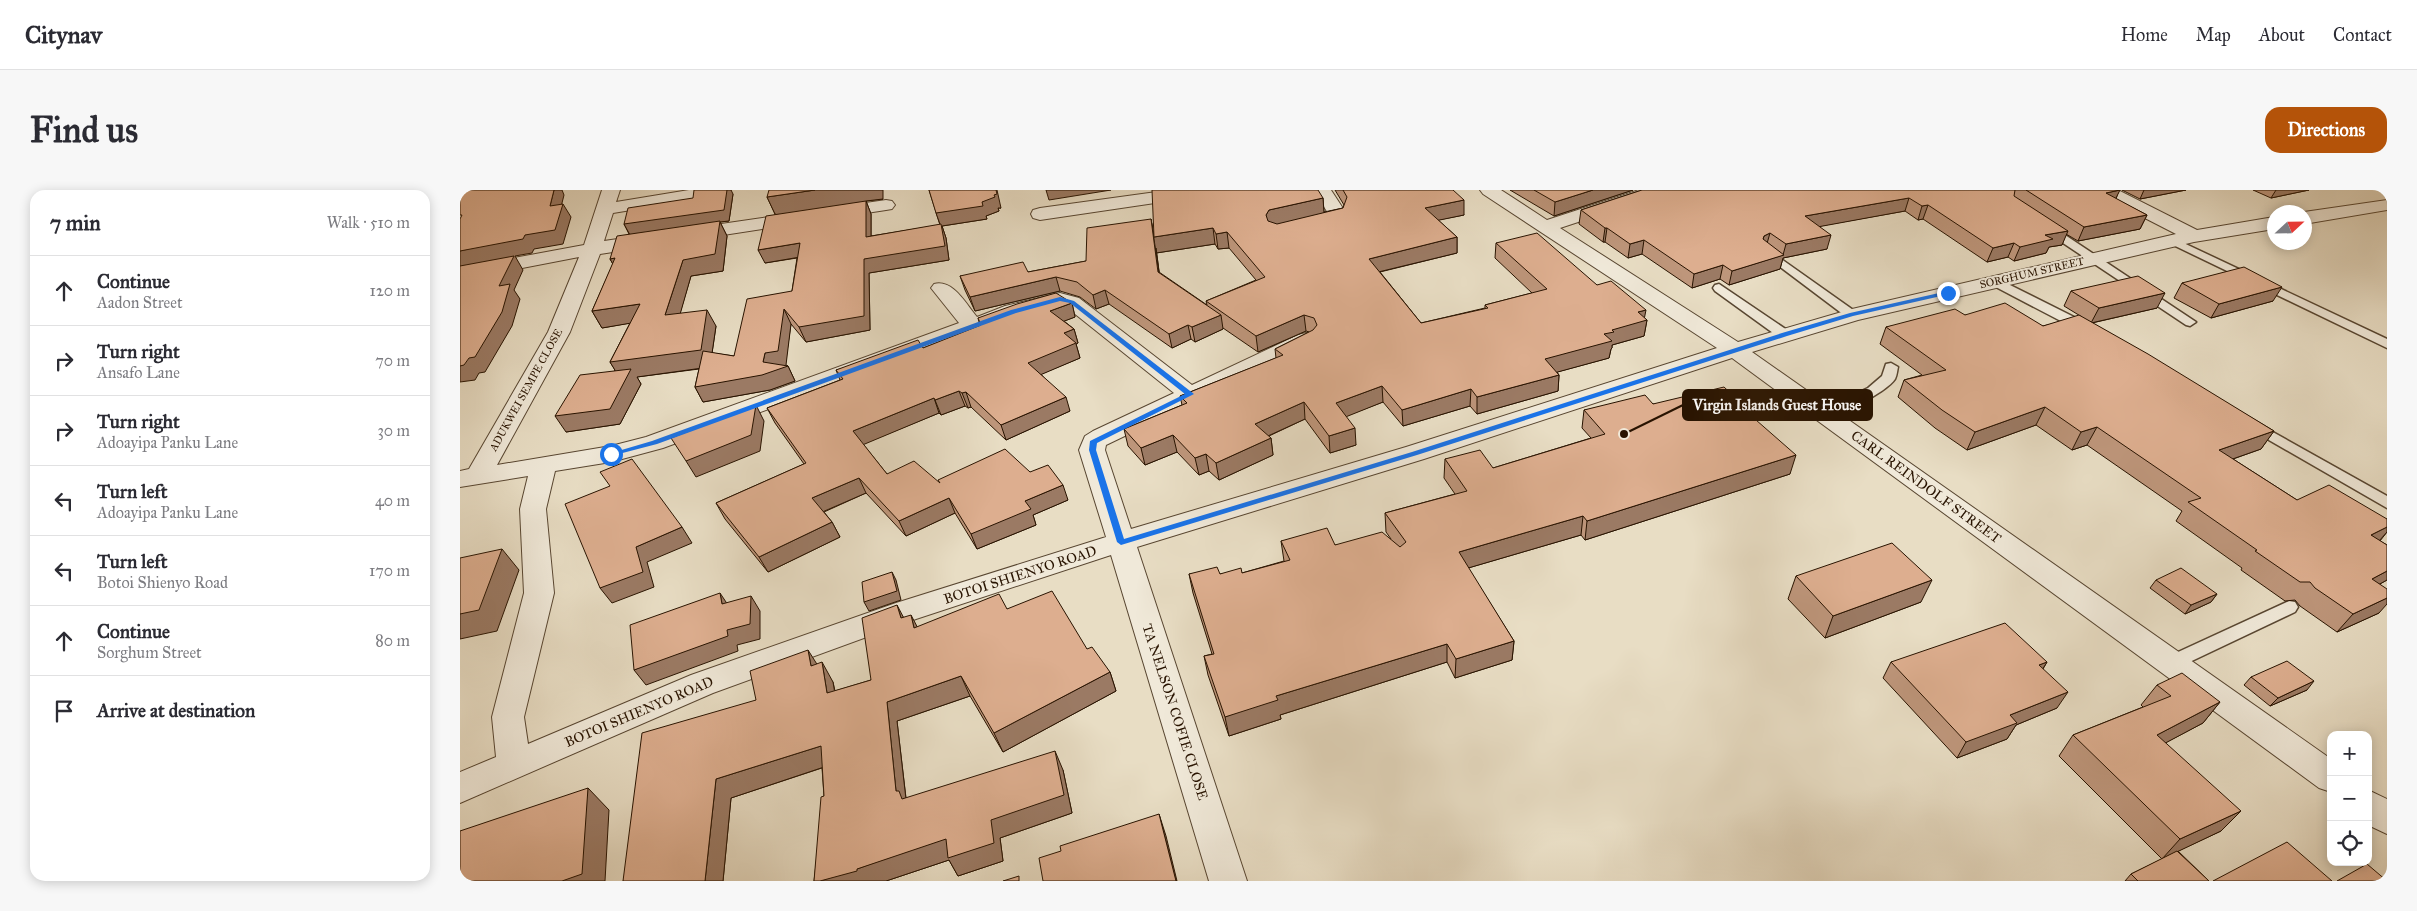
<!DOCTYPE html>
<html lang="en">
<head>
<meta charset="utf-8">
<style>
	:root { --surface:#fff; --page:#f7f7f7; --text:#2b2b33; --muted:#7c7c81; --line:#e1e1e2; --accent:#b45309 }
	body { margin:0; font-family:"IM FELL Great Primer",serif; background:var(--page); color:var(--text) }
	.controls { position:absolute; right:15px; bottom:15px; display:grid; overflow:hidden; border-radius:10px; box-shadow:0 2px 12px #0003 }
	.controls button { width:45px; height:45px; display:grid; place-items:center; padding:0; border:0; border-bottom:1px solid var(--line); background:var(--surface); color:var(--text); font:25px sans-serif }
	.compass { position:absolute; left:1807px; top:15px; width:45px; height:45px; border-radius:50%; background:var(--surface); box-shadow:0 2px 12px #0003; rotate:68deg }
	.stop { position:absolute; width:15px; height:15px; margin:-11px; border:4px solid #1a73e8; border-radius:50%; background:#fff }
	.stop.end { background:#1a73e8; border-color:#fff; box-shadow:0 1px 5px #0008 }
	.list { margin:0; padding:0; list-style:none }
	h2 { display:flex; justify-content:space-between; align-items:center; height:65px; margin:0; padding:0 20px; font-size:21px }
	h2 small { font-size:16px; font-weight:400; color:var(--muted) }
	.list li { display:grid; grid-template-columns:32px 1fr auto; gap:15px; align-items:center; box-sizing:border-box; height:70px; padding:0 20px; border-top:1px solid var(--line) }
	.list b { display:block; font-size:19px; white-space:nowrap }
	.list p { margin:0; font-size:16px; white-space:nowrap; color:var(--muted) }
	.list em { font-size:16px; font-style:normal; color:var(--muted) }
	.icon { flex:none; width:28px; height:28px; fill:none; stroke:currentColor; stroke-width:2; stroke-linecap:round; stroke-linejoin:round }
	.map { position:relative; flex:none; width:1927px; height:691px; overflow:hidden; border-radius:15px }
	header { display:flex; align-items:center; gap:30px; box-sizing:border-box; height:70px; padding:0 25px; background:var(--surface); border-bottom:1px solid var(--line) }
	header strong { font-size:24px }
	nav { display:flex; gap:28px; margin-inline-start:auto; font-size:18px }
	.intro { display:flex; align-items:center; justify-content:space-between; box-sizing:border-box; height:120px; padding:0 30px }
	h1 { margin:0; font-size:35px }
	.button { padding:12px 22px; border-radius:15px; background:var(--accent); color:#fff; font-size:18px; font-weight:700 }
	main { display:flex; gap:30px; padding:0 30px }
	aside { flex:1; background:var(--surface); border-radius:15px; box-shadow:0 2px 12px #0003 }
	.map>svg:first-child { display:block }
</style>
</head>
<body>
<header>
<strong>Citynav</strong>
<nav><a>Home</a><a>Map</a><a>About</a><a>Contact</a></nav>
</header>
<div class="intro"><h1>Find us</h1><a class="button">Directions</a></div>
<main>
<aside>
<h2>7 min<small>Walk · 510 m</small></h2>
<ul class="list">
<li><svg class="icon" aria-label="ahead" viewBox="0 0 24 24"><path d="M12 20V5M6 11l6-6 6 6"/></svg><div><b>Continue</b><p>Aadon Street</p></div><em>120 m</em></li>
<li><svg class="icon" aria-label="right" viewBox="0 0 24 24"><path d="M7 20v-9h11M14 6l5 5-5 5"/></svg><div><b>Turn right</b><p>Ansafo Lane</p></div><em>70 m</em></li>
<li><svg class="icon" aria-label="right" viewBox="0 0 24 24"><path d="M7 20v-9h11M14 6l5 5-5 5"/></svg><div><b>Turn right</b><p>Adoayipa Panku Lane</p></div><em>30 m</em></li>
<li><svg class="icon" aria-label="left" viewBox="0 0 24 24"><path d="M17 20v-9H6M10 6l-5 5 5 5"/></svg><div><b>Turn left</b><p>Adoayipa Panku Lane</p></div><em>40 m</em></li>
<li><svg class="icon" aria-label="left" viewBox="0 0 24 24"><path d="M17 20v-9H6M10 6l-5 5 5 5"/></svg><div><b>Turn left</b><p>Botoi Shienyo Road</p></div><em>170 m</em></li>
<li><svg class="icon" aria-label="ahead" viewBox="0 0 24 24"><path d="M12 20V5M6 11l6-6 6 6"/></svg><div><b>Continue</b><p>Sorghum Street</p></div><em>80 m</em></li>
<li><svg class="icon" aria-label="arrive" viewBox="0 0 24 24"><path d="M6 21V4h12l-3 4 3 4H6"/></svg><div><b>Arrive at destination</b></div></li>
</ul>
</aside>
<div class="map">
<svg width="1927" height="691" viewBox="0 0 1927 691">
	<rect width="100%" height="100%" fill="#e8ddc4"/>
	<filter id="stains"><feTurbulence type="fractalNoise" baseFrequency=".004" numOctaves="4"/><feColorMatrix values="0 0 0 0 .2 0 0 0 0 .09 0 0 0 0 .02 0 0 0 .5 -.17"/></filter>
	<radialGradient id="worn" r=".72"><stop offset=".6" stop-color="#630" stop-opacity="0"/><stop offset="1" stop-color="#630" stop-opacity=".3"/></radialGradient>
	<g fill="none" stroke-linecap="round" stroke-linejoin="round">
		<g stroke="#584631" stroke-width="3">
			<path id="service" d="M1586,34L1590,35L1736,132L1730,136L1726,135L1582,39V35Z
				M1713,48L1927,149V158L1709,53L1707,51Z
				M1307,59L1396,122L1398,125L1396,128H1388L1303,64L1301,62Z
				M1536,88L1632,136L1633,139L1632,142H1622L1532,95L1530,92L1532,89Z
				M1259,94L1330,142L1331,145L1330,148H1320L1255,101L1253,98L1255,95Z
				M1431,173L1438,177C1437,181 1437,185 1435,189C1427,202 1372,231 1358,227L1356,224L1358,221L1408,198L1422,186L1426,174Z
				M1793,231L1927,306V318L1788,238L1786,235L1788,232Z
				M1829,411L1835,412L1838,417L1835,422L1717,478L1711,480L1705,478L1702,473L1705,468Z"/>
		</g>
		<g stroke="#584631" stroke-width="2">
			<path id="minor" d="M142,0H160L156,12L229,0H271L268,4L262,5L153,23L144,51L426,10L432,11L435,15L432,19L426,20L140,64L110,142L37,275L151,256L186,247L499,133L471,98L474,94C493,89 506,114 517,127L545,116L600,103L619,108L732,195L838,145L846,143L854,145L857,150L854,155L646,255L645,260L671,339L946,257L1257,158L1023,4L1020,0H1041L1087,30L1179,0H1206L1203,4L1100,38L1278,152L1392,119L1716,44L1638,4L1635,0H1658L1737,40L1814,27V39L1734,52L1398,130L1292,162L1871,569V602L1859,598L1272,168L964,269L677,357L787,691H749L651,365L456,429L253,503L0,613V582L36,567L32,527L64,403L60,319L68,286L0,297V281L9,279L88,142L119,67L0,90V78L124,55ZM600,115L605,116L714,203L633,241L625,246L619,260L646,347L436,413L231,485L68,554L64,527L94,403L86,319L95,281L151,272L203,258L561,126Z
				M711,0H758L755,4L749,5L580,30L573,28L571,24L573,20L580,18Z
				M853,0H871L886,23L882,32L847,41L840,39L838,35L840,31L868,23Z
				M1927,10V20L1844,34V22Z
				M1908,600L1927,609V644L1908,635Z"/>
		</g>
		<use href="#service" fill="#f0e9d9" fill-rule="evenodd"/>
		<use href="#minor" fill="#f0e9d9" fill-rule="evenodd"/>
	</g>
	<path fill="#be967b" stroke="#281300" fill-rule="evenodd" d="M469,0L541,18H538L539,21L526,26L527,29L482,36L486,48L489,70L409,83L410,140L346,152L331,134L325,175L328,176L335,191L310,200L243,212L235,197L239,179L177,187L181,194L160,234L106,242L155,180L150,172L170,133L142,138L132,121L153,74L150,69L169,44L164,34L273,4L269,31L260,32L267,46L263,81L231,86L220,123L256,136L252,163L274,166L332,101L337,68L305,73L315,24L307,7L423,9L406,11L411,24V46L480,35Z
		M875,0H993L1004,25L978,30L997,47V63L920,82L961,133L1025,118V115L1072,103L1035,68L1036,53L1137,95L1187,130L1184,146L1152,155V158L1151,159L1149,168L1097,182L1099,185L1098,201L1017,224L1010,216L943,236L923,212L886,226L896,255L870,263L845,229L809,246L811,248L813,265L759,290L749,281L739,285L717,262L685,275L668,256L664,239L722,215L720,206L816,168L815,159L849,142L846,141L798,162L763,138V139L735,152L731,149L712,158L649,114L636,119L620,107L600,101L515,121L505,100L500,86L568,82L626,71L691,29L693,42L863,8L864,22L883,18L884,15ZM755,54L758,59L769,58L796,90L746,111L747,115L699,82L696,58V63Z
		M1050,0H1173L1094,26Z
		M1182,0H1659L1656,9L1687,25L1680,39L1618,51L1606,44L1602,55L1589,57L1586,63L1554,71L1548,67L1527,72L1463,29L1458,30L1445,21L1360,36L1367,59L1323,68L1320,79L1269,95L1260,89L1232,98L1182,64L1168,68L1145,52H1143L1119,34L1121,20Z
		M1662,0H1726L1680,9Z
		M1793,0H1849L1811,8Z
		M1722,93L1813,111L1751,128L1714,108Z
		M1611,101L1697,118L1632,133L1814,241L1801,259L1773,269L1837,310L1927,329V342L1920,351L1927,355V390L1920,394L1919,423L1877,442L1840,416L1835,410L1825,411L1781,380L1782,378L1716,331L1722,321L1627,255L1612,260L1576,235L1507,260L1475,238L1438,207L1444,190L1462,185L1420,154L1426,137L1505,125L1583,136L1622,127L1604,116Z
		M612,113L615,127L604,131L614,139L618,153L616,154L620,168L581,184L610,221L546,250L511,217L508,218L505,216L481,225L479,223L403,254L427,284L478,292L570,282L608,310L573,325L576,335L517,359L495,323L446,346L406,303L364,322L372,332L380,347L308,382L265,329L256,313L344,274L315,233L307,218L380,190L376,180L463,158L520,136L518,128Z
		M1193,214L1291,222L1290,225L1330,284L1125,350L1121,345L1008,378L1054,451L1052,470L995,488L987,472L820,525L821,529L769,546L748,485L744,466L752,464L733,403L729,384H760L782,383L824,371L821,351L875,355L931,349L926,342L925,323L995,304L984,288L985,269L1033,278L1131,248L1122,238L1124,220Z
		M1336,386L1461,412L1365,448L1328,409Z
		M1696,390L1757,404L1751,412L1725,424L1690,398Z
		M547,419L627,459L650,482L656,501L543,562L510,506L437,531L446,608L603,580L612,623L540,648L543,671L498,686L489,670L426,691H354L364,606L362,578L271,608L263,691H163L296,510L357,474L373,492L375,501L411,490L443,427L457,437Z
		M1431,472H1587L1583,479L1597,518L1556,535L1547,549L1497,568L1423,488Z
		M1791,487L1847,500L1810,516L1784,495Z
		M1697,495L1760,512L1743,533L1705,553L1761,641L1718,661L1749,691H1665L1671,684L1702,669L1599,566L1613,545L1683,517L1681,515Z"/>
	<path fill="#9b7a64" stroke="#281300" d="M94,0H102L104,5L98,29L90,16Z
		M267,0H271L273,4L269,31L260,32L267,46L263,81L231,86L215,142L205,125L223,70L170,45L164,34Z
		M355,0H423V9L406,11L411,24V60L315,24L307,7Z
		M536,0H537L541,18H538L539,21L526,26L527,29L482,36L486,48L489,70L409,83L410,140L346,152L339,137L404,69L481,37L476,23L522,12L534,5Z
		M586,0H651L589,10Z
		M1133,0H1173L1094,26L1095,12Z
		M1660,0L1653,14L1646,3Z
		M1684,0H1726L1680,9Z
		M1816,0H1849L1811,8Z
		M863,8L864,23L807,40L806,25L809,20Z
		M1449,8L1445,21L1341,40L1345,26Z
		M1004,10V25L965,33V18Z
		M103,14L111,27L103,54L74,59L72,63L55,66L63,80L54,100L60,109L52,136L25,182L19,183L15,190L0,192V61L65,45Z
		M1468,15L1463,29L1458,30L1462,16Z
		M1687,25L1680,39L1618,51L1624,37Z
		M691,29L694,47L753,38L755,54L696,63V58L701,96Z
		M1145,38H1147L1145,52H1143Z
		M1608,41L1602,55L1589,57L1586,63L1554,71L1560,57L1585,45Z
		M767,42L769,58L758,59L756,44Z
		M1310,43L1306,57L1300,60L1304,46Z
		M1371,45L1367,59L1323,68L1320,79L1269,95L1272,81L1323,65L1326,54Z
		M997,47V63L910,84L909,69Z
		M1184,50L1182,64L1168,68L1170,54Z
		M340,53L346,66L305,73L298,60Z
		M1554,53L1548,67L1527,72L1533,58Z
		M155,68L159,85L150,69Z
		M1263,75L1260,89L1232,98L1234,84Z
		M596,87L600,101L515,121L510,107Z
		M1822,97L1813,111L1751,128L1759,114Z
		M645,100L649,114L636,119L633,105Z
		M1705,103L1697,118L1631,133L1639,118Z
		M612,113L615,127L594,135L590,121Z
		M180,114L189,130L142,138L132,121Z
		M324,119L331,134L326,175L328,176L335,191L310,200L243,212L235,197L303,172L305,163Z
		M247,120L256,136L250,177L177,187L181,194L160,234L106,242L95,226L161,190L150,172Z
		M1186,120L1184,130H1187L1184,146L1152,155V158L1151,159L1149,168L1083,186L1085,169L1152,140L1178,122Z
		M761,125L763,139L735,152L732,137Z
		M844,125L846,141L798,162L796,146Z
		M728,135L731,149L712,158L709,144Z
		M614,139L618,153L616,154L620,168L573,188L568,173L604,143Z
		M1099,185L1098,201L1017,224V207Z
		M922,196L923,212L878,230L876,213Z
		M1011,199L1010,216L943,236L942,220Z
		M499,201L505,216L481,225L475,210Z
		M506,202L511,217L508,218L502,203Z
		M606,207L610,221L546,250L541,235Z
		M474,208L479,223L400,256L393,241Z
		M844,212L845,229L797,251L795,234Z
		M296,215L304,231L300,261L236,287L226,271Z
		M1585,217L1576,235L1507,260L1515,242Z
		M1637,237L1627,255L1612,260L1621,242Z
		M895,238L896,255L870,263L869,246Z
		M1814,241L1801,259L1747,278L1759,260Z
		M713,245L717,262L685,275L681,258Z
		M811,248L813,265L759,290L756,273Z
		M746,264L749,281L739,285L735,268Z
		M1336,265L1330,284L1125,350L1127,331Z
		M399,288L406,303L360,323L352,308Z
		M603,295L608,310L573,325L576,335L517,359L511,344L565,311Z
		M489,308L495,323L446,346L439,331Z
		M1123,326L1121,345L998,381L999,362Z
		M372,332L380,347L308,382L299,367Z
		M222,337L232,353L187,372L194,397L152,413L140,398L176,357Z
		M1927,337V342L1919,351L1911,345Z
		M42,359L59,380L37,441L0,449V424Z
		M1927,381V390L1896,407L1912,389Z
		M432,382L436,390L441,410L409,421L404,412Z
		M1472,390L1461,412L1365,448L1373,426Z
		M260,403L270,418L262,414Z
		M1757,404L1751,412L1725,424L1731,415Z
		M291,406L300,421V449L277,455L278,461L186,495L174,480L267,440Z
		M1927,408V414L1919,423L1877,442L1893,424Z
		M437,415L447,434L441,428Z
		M451,425L461,444L454,438Z
		M1054,451L1052,470L995,488L996,469Z
		M987,454V472L820,525L821,529L769,546L765,527L816,506Z
		M348,460L360,479L351,476Z
		M362,472L373,492L378,522L367,503Z
		M1587,472L1577,488L1579,475Z
		M650,482L656,501L543,562L534,543Z
		M501,486L510,506L437,531L447,618L436,601L427,512Z
		M1854,491L1847,500L1810,516L1818,508Z
		M1608,502L1597,518L1556,535L1547,549L1497,568L1506,552L1550,525Z
		M1760,512L1743,533L1681,566L1697,545Z
		M361,556L373,574L271,608L263,691H245L256,589Z
		M595,561L603,580L612,623L540,648L543,671L498,686L489,670L426,691H360L397,679L531,630Z
		M128,598L149,620L145,691H102Z
		M1781,621L1761,641L1702,669L1720,649Z
		M699,624L706,646L717,691H716Z"/>
	<path fill="#ddae8f" stroke="#281300" d="M0,0H94L90,16L103,14L95,40L65,45L63,49L0,61V29L2,25H0Z
		M234,0H267L264,20L164,34L168,18L233,8Z
		M309,0H355L307,7Z
		M469,0H536L537,4L534,5L535,7L522,12L523,16L476,23Z
		M692,0H858L863,8L809,20L806,25L808,31L817,34L883,18L887,7L883,0H993L1004,10L965,18L997,47L909,69L961,133L1028,118L1025,115L1087,99L1036,53L1077,43L1137,95L1151,91L1186,120L1178,122L1187,130L1152,140L1154,142L1144,144L1152,151L1085,169L1099,185L1017,207L1011,199L942,220L922,196L876,213L895,238L869,246L844,212L795,234L811,248L756,273L746,264L735,268L713,245L681,258L664,239L727,213L720,206L823,165L815,159L853,140L857,135L854,128L844,125L796,146L746,111L805,87L767,42L756,44L753,38L694,47Z
		M1074,0H1133L1095,12Z
		M1182,0H1555L1554,6L1608,41L1585,45L1593,49L1560,57L1554,53L1533,58L1468,15L1462,16L1449,8L1345,26L1371,45L1326,54L1310,43L1304,46L1303,49L1324,65L1272,81L1263,75L1234,84L1184,50L1170,54L1147,38H1145L1121,20Z
		M1566,0H1660L1646,3L1687,25L1624,37Z
		M406,11V47L481,34L485,56L404,69V126L339,137L324,119L318,161L305,163L303,172L328,176L302,185L235,197L243,161L274,166L287,109L332,101L340,53L298,60L306,26Z
		M691,29L698,82L761,125L732,137L728,135L709,144L645,100L633,105L617,92L596,87L510,107L500,86L563,72L568,82L626,71L627,38Z
		M260,31L255,64L223,70L205,125L247,120L241,160L150,172L180,114L132,121L155,68L150,69L157,46Z
		M54,66L39,96L50,94L42,122L15,167L9,168L4,175L0,176V76Z
		M1784,77L1822,97L1759,114L1722,93Z
		M1678,86L1705,103L1639,118L1611,101Z
		M596,103L612,113L590,121L614,139L604,143L616,153L568,173L606,207L541,235L506,202L502,203L499,201L475,210L474,208L393,241L427,284L454,271L480,293L478,290L545,259L570,282L588,275L603,295L565,311L571,319L511,344L489,308L439,331L399,288L352,308L372,332L299,367L256,313L346,273L307,218L383,189L376,180L458,150L463,158L521,135L518,128L557,114Z
		M1545,113L1583,136L1619,125L1688,164L1814,241L1759,260L1837,310L1869,295L1927,329V337L1911,345L1927,355V381L1912,389L1927,399V408L1893,424L1855,398L1850,392H1840L1795,361L1797,360L1728,312L1741,308L1637,237L1621,242L1585,217L1515,242L1482,220L1444,190L1486,180L1426,137L1495,119L1505,125Z
		M171,179L150,219L95,226L120,185Z
		M1264,197L1291,222L1288,223L1336,265L1127,331L1123,326L999,362L1054,451L996,469L987,454L816,506L818,510L765,527L744,466L754,464L729,384L757,377L760,384L781,378L782,383L830,370L821,351L867,338L875,355L922,342L940,357L946,352L925,323L1007,301L985,269L1020,260L1033,278L1145,244L1124,220L1185,205L1193,214Z
		M296,215L291,245L226,271L211,248Z
		M172,269L222,337L176,357L183,382L140,398L105,314L150,296L140,282Z
		M1432,353L1472,390L1373,426L1336,386Z
		M42,359L19,420L0,424V368Z
		M1721,378L1757,404L1731,415L1696,390Z
		M432,382L437,401L404,412L402,392Z
		M592,401L627,459L632,457L650,482L534,543L501,486L427,512L436,601H439L442,609L595,561L604,605L531,630L534,653L488,668L486,649L397,679V681L360,691H354L361,607L364,606L361,556L256,589L245,691H163L182,543L296,510L290,481L348,460L351,476L362,472L367,503L411,490L402,428L437,415L441,428L451,425L454,438L539,404L547,419Z
		M260,403L262,414L291,406L290,434L267,440L268,446L174,480L170,435Z
		M1545,433L1587,472L1579,475L1608,502L1550,525L1557,533L1506,552L1431,472Z
		M1827,471L1854,491L1818,508L1791,487Z
		M1722,483L1760,512L1697,545L1781,621L1720,649L1613,545L1711,506L1697,495Z
		M128,598L122,684L102,691H0V641Z
		M699,624L716,691H583L579,668L601,661L600,656Z
		M1827,652L1872,691H1753Z
		M1717,661L1749,691H1678L1671,684Z
		M1907,674L1927,691H1877Z
		M559,686V691H543Z"/>
	<path fill="#1a73e8" d="M1488,101L1490,104L1393,126L1327,146L957,265L661,355L657,352L629,260L630,251L725,204L610,113L600,111L556,123L197,254L151,266L148,264L192,251L551,120L600,107L614,111L734,204L637,253L636,260L664,349L952,262L1322,143L1390,123Z"/>
	<g text-anchor="middle" dominant-baseline="central" stroke-width="4" stroke-linejoin="round" paint-order="stroke">
		<g font-size="11" fill="#281300" stroke="#f0e9d9">
			<text transform="translate(1572 83) rotate(-13)">SORGHUM STREET</text>
			<text transform="translate(66 200) rotate(-61)">ADUKWEI SEMPE CLOSE</text>
		</g>
		<g font-size="14" fill="#281300" stroke="#f0e9d9">
			<text transform="translate(1466 297) rotate(36)">CARL REINDOLF STREET</text>
			<text transform="translate(560 385) rotate(-18)">BOTOI SHIENYO ROAD</text>
			<text transform="translate(179 522) rotate(-23)">BOTOI SHIENYO ROAD</text>
			<text transform="translate(715 522) rotate(72)">TA NELSON COFIE CLOSE</text>
		</g>
	</g>
	<path fill="none" stroke="#281300" stroke-width="2" d="M1164 244L1223 215"/>
	<circle fill="#281300" stroke="#f0e9d9" stroke-width="2" cx="1164" cy="244" r="5"/>
	<rect fill="#281300" stroke="#281300" stroke-width="2" x="1223" y="200" width="189" height="30" rx="5"/>
	<g font-size="15" text-anchor="middle" font-weight="bold" fill="#fff">
		<text x="1317" y="220">Virgin Islands Guest House</text>
	</g>
	<rect width="100%" height="100%" filter="url(#stains)"/>
	<rect width="100%" height="100%" fill="url(#worn)"/>
</svg>
<div class="controls">
<button>+</button>
<button>−</button>
<button><svg class="icon" aria-label="locate" viewBox="0 0 24 24"><circle cx="12" cy="12" r="6"/><path d="M12 2v4M12 18v4M2 12h4M18 12h4"/></svg></button>
</div>
<svg class="compass" viewBox="-18 -18 36 36"><path d="M0-13l5 13h-10z" fill="#e53935"/><path d="M0 13l5-13h-10z" fill="#7c7c81"/></svg>
<div class="stop" style="left:151px;top:264px"></div>
<div class="stop end" style="left:1488px;top:103px"></div>
</div>
</main>
</body>
</html>
